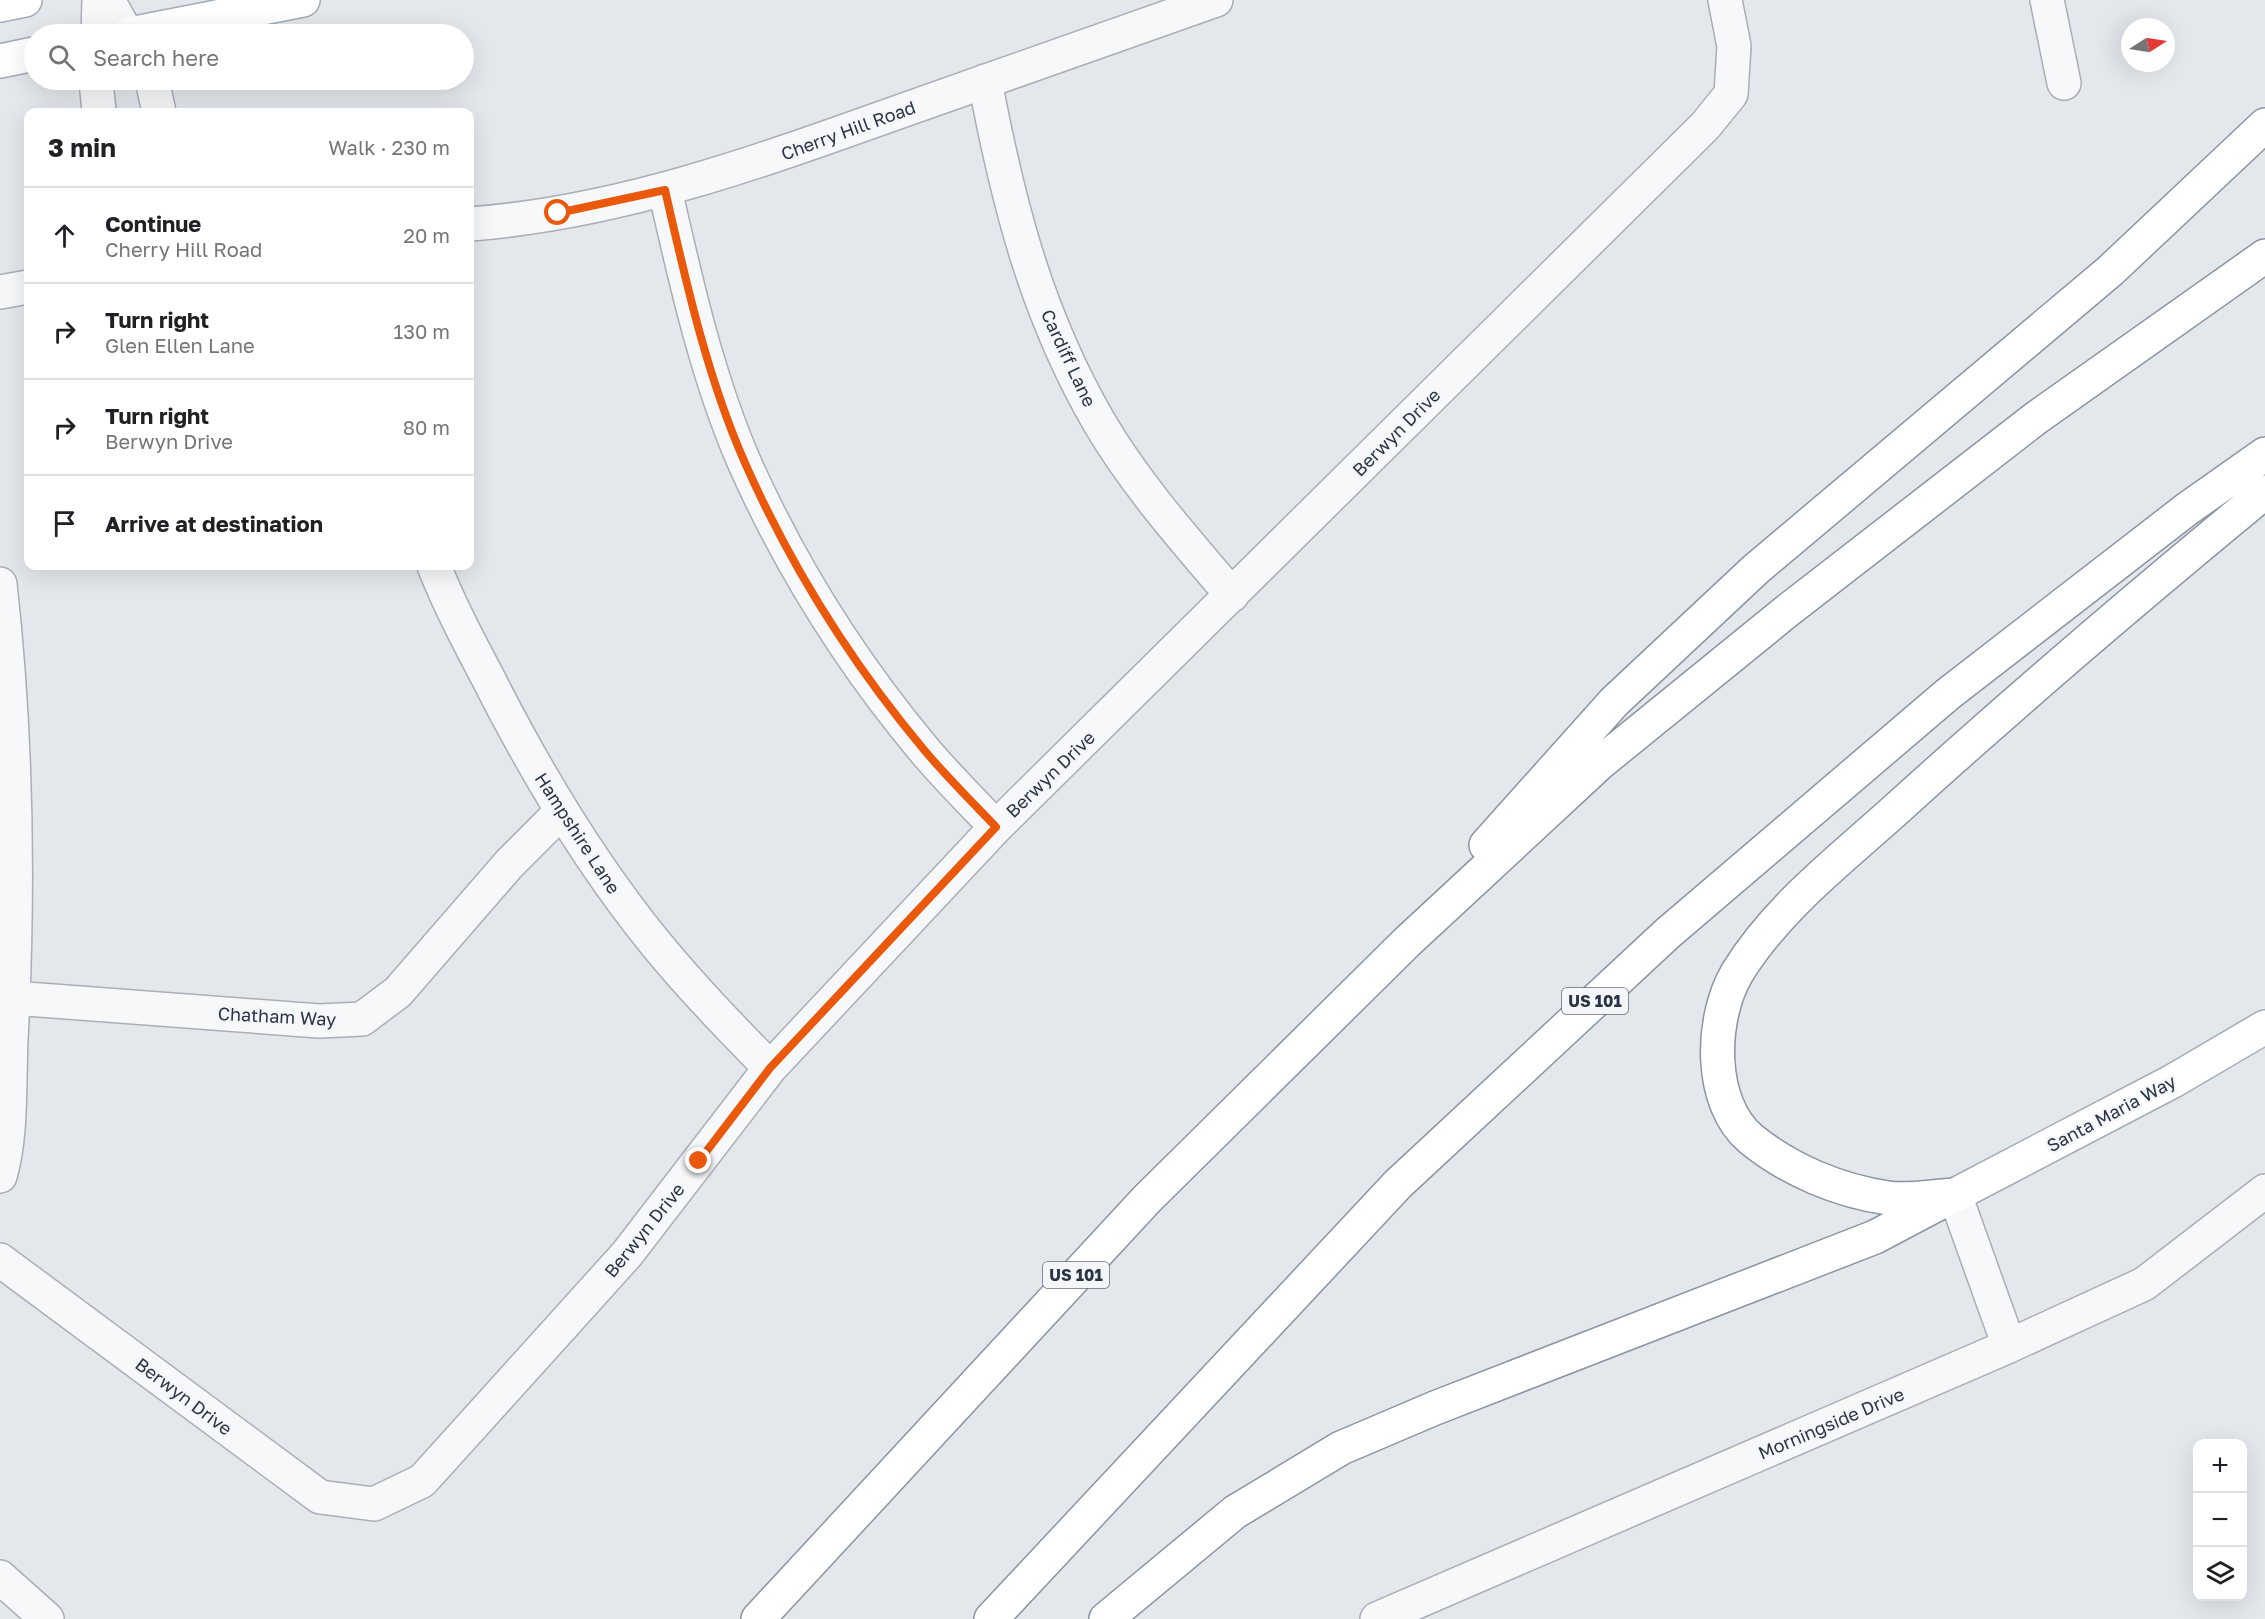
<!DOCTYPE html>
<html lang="en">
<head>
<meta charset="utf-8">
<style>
	:root { --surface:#fff; --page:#f6f6f6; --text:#202124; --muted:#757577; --line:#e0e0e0 }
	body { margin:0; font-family:"Golos Text",sans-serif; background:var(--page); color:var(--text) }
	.controls { position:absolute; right:18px; bottom:18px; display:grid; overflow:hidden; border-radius:12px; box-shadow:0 6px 24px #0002 }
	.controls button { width:54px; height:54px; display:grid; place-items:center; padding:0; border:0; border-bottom:2px solid var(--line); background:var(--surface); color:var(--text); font:30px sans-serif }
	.compass { position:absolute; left:2121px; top:18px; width:54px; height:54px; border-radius:50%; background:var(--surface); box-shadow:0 6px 24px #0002; rotate:78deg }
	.stop { position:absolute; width:18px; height:18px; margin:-14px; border:4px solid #ea580c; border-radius:50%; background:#fff }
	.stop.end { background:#ea580c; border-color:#fff; box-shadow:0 2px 6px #0008 }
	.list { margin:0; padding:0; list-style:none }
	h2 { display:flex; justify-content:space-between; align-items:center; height:78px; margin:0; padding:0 24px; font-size:26px }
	h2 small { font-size:20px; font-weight:400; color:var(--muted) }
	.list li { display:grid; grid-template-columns:39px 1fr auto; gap:18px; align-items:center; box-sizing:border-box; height:96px; padding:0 24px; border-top:2px solid var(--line) }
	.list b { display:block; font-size:22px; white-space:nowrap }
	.list p { margin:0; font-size:20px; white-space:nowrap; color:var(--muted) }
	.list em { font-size:20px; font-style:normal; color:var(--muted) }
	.icon { flex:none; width:33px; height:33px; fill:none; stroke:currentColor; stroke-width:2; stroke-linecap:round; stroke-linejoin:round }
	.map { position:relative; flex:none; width:2265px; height:1619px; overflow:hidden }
	.search { position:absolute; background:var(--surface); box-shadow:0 6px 24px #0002; left:24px; top:24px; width:450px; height:66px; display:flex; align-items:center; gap:15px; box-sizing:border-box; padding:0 21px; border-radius:33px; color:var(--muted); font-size:22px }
	.panel { position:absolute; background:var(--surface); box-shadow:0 6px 24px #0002; left:24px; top:108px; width:450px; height:462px; border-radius:12px }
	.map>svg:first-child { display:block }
</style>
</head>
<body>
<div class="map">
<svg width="2265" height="1619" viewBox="0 0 2265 1619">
	<rect width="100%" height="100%" fill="#e4e7ec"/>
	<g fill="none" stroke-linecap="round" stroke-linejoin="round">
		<g stroke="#a9aeb7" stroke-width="36">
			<path id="minor" d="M108,0L127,34
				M2047,0L2064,83
				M98,34L99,0
				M96,80L99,112
				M152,80L159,112
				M985,81C1008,203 1036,313 1099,422C1136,485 1185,540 1232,595
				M665,190C686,282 707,377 745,464C791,567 852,664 925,751C947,777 972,802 996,827
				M470,224C616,213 753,164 890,115C999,76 1108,38 1216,0
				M0,292L28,287
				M434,566C449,604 468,640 487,676C535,771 589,862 656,944C692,988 731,1028 770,1068
				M0,584C17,736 19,887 11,1040C9,1082 12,1136 0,1176
				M13,998L319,1021L362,1019L398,992L509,864L561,812
				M1955,1195L2009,1346
				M0,1260L320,1497L374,1504L422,1481L627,1254L770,1068L996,827L1705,126L1731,94L1734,46L1725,0
				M0,1577L47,1619
				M1377,1619L2009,1346L2144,1284L2265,1191"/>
		</g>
		<g stroke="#a3abb8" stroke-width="36">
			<path id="major" d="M0,5L25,0
				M130,34L303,0
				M0,61L34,54
				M1955,1195L2173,1081L2265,1027"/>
		</g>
		<g stroke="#8b94a3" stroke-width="36">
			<path id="highway" d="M1486,845L1614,702L1756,569L2110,271L2265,125
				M1955,1195C1933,1196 1909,1201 1888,1198C1839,1191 1789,1170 1751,1139C1708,1103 1710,1019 1737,973C1778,906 1844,857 1901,805C2019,698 2141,594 2265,492
				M758,1619L1147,1199L1407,942L1600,763L1787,611L2036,418L2265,256
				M991,1619L1398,1184L1668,933L1948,694L2187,509L2265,454
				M1106,1619L1235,1512L1341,1448L1435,1408L1875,1237L1947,1199"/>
		</g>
		<use href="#minor" stroke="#f7f8fa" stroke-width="33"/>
		<use href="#major" stroke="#fff" stroke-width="33"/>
		<use href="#highway" stroke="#fff" stroke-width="33"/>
	</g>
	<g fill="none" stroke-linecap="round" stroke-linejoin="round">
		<path stroke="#ea580c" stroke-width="8" d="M558,213L665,190C686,282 707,377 745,463C791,567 852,664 925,751C947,777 972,802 996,827L770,1068L699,1161"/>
	</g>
	<g text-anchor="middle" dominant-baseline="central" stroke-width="5" stroke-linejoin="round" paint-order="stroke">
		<g fill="#f4f6f9" stroke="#676e7b" stroke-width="1.5">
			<rect x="1562" y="988" width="66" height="26" rx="4.5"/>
			<rect x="1043" y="1262" width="66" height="26" rx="4.5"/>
		</g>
		<g font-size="16" font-weight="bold" fill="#2b3445">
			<text x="1595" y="1001">US 101</text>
			<text x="1076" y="1275">US 101</text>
		</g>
		<g font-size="18" fill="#2b3445" stroke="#f4f6f9">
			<text transform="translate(848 130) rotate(-20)">Cherry Hill Road</text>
			<text transform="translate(1069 358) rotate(65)">Cardiff Lane</text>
			<text transform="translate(1396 432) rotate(-45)">Berwyn Drive</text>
			<text transform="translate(1050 774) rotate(-44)">Berwyn Drive</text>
			<text transform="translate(578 833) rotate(57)">Hampshire Lane</text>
			<text transform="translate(277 1016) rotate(3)">Chatham Way</text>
			<text transform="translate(2111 1113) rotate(-28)">Santa Maria Way</text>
			<text transform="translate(644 1230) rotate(-51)">Berwyn Drive</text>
			<text transform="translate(184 1396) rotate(37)">Berwyn Drive</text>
			<text transform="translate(1831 1423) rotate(-23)">Morningside Drive</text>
		</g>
	</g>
</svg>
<div class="controls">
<button>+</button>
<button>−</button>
<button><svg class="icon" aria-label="layers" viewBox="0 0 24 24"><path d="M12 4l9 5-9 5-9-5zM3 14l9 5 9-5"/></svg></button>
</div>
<svg class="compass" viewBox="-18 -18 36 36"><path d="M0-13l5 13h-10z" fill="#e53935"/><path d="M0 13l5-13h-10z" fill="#757577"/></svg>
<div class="stop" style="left:558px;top:213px"></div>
<div class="stop end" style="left:699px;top:1161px"></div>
<div class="search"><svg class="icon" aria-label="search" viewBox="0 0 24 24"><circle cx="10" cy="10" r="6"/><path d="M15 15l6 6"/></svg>Search here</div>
<section class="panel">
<h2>3 min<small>Walk · 230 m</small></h2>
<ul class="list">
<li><svg class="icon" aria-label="ahead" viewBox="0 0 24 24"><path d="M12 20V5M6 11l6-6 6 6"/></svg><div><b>Continue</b><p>Cherry Hill Road</p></div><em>20 m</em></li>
<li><svg class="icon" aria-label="right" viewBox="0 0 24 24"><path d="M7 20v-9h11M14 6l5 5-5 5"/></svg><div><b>Turn right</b><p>Glen Ellen Lane</p></div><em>130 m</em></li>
<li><svg class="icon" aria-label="right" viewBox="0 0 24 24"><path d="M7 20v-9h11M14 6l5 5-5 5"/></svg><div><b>Turn right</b><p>Berwyn Drive</p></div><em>80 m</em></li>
<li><svg class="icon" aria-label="arrive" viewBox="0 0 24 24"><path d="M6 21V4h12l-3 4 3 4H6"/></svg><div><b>Arrive at destination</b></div></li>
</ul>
</section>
</div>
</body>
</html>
